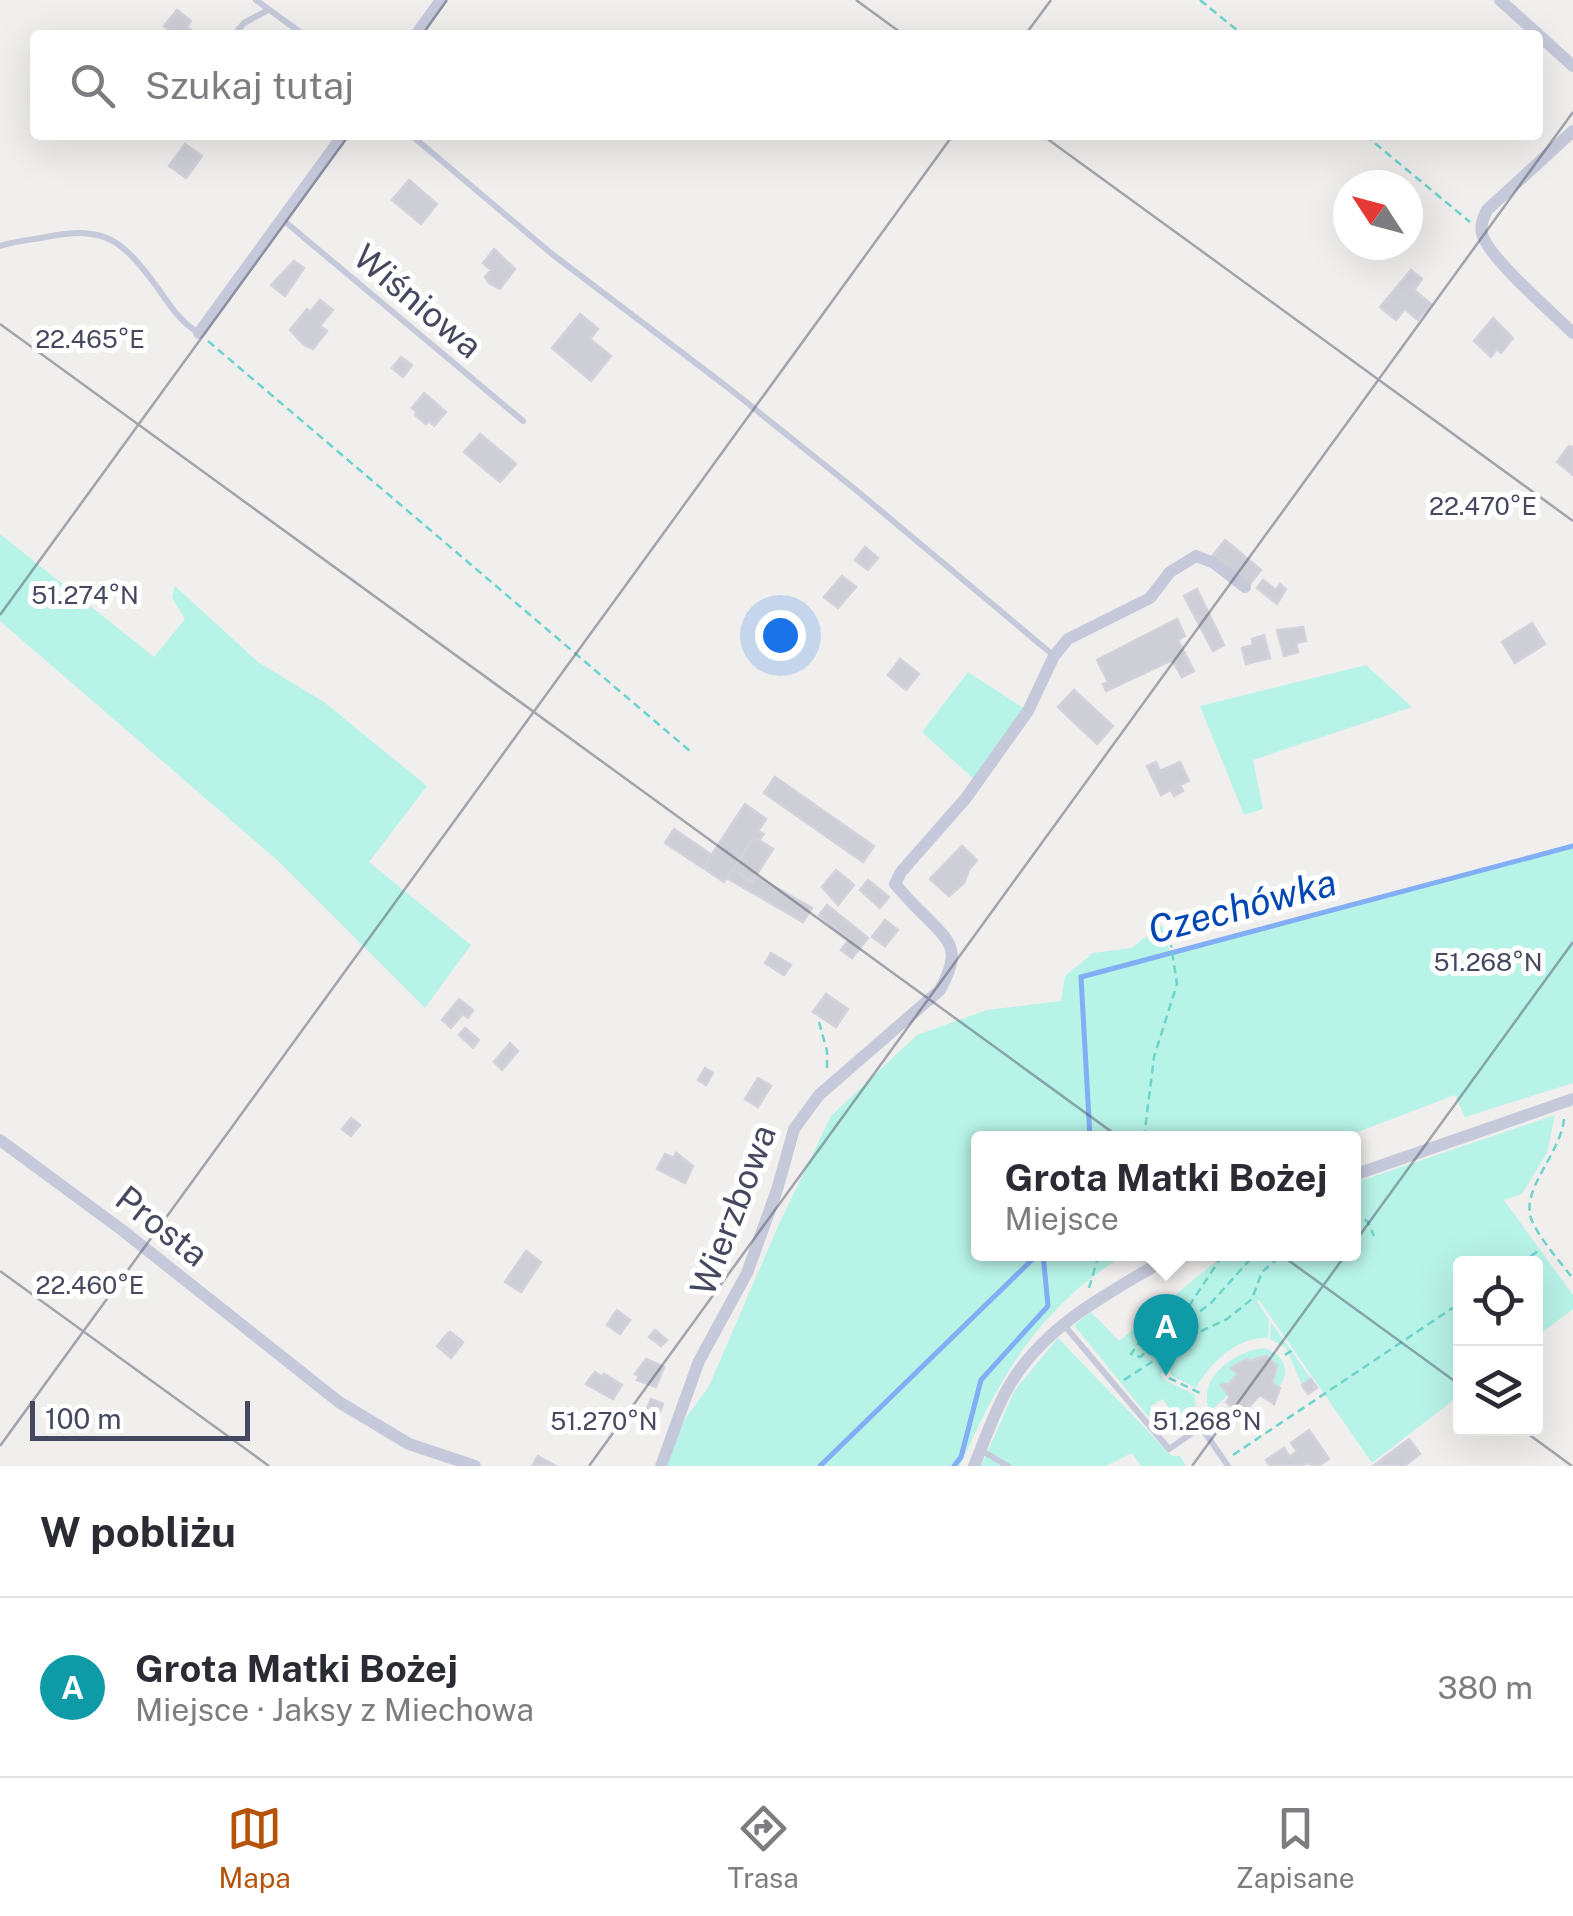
<!DOCTYPE html>
<html lang="pl">
<head>
<meta charset="utf-8">
<style>
	:root { --surface:#fff; --page:#f7f7f7; --text:#2b2b33; --muted:#7c7c81; --line:#e1e1e2; --accent:#b45309 }
	body { margin:0; font-family:"Public Sans",sans-serif; background:var(--page); color:var(--text) }
	.controls { position:absolute; right:30px; bottom:30px; display:grid; overflow:hidden; border-radius:10px; box-shadow:0 10px 40px #0002 }
	.controls button { width:90px; height:90px; display:grid; place-items:center; padding:0; border:0; border-bottom:2px solid var(--line); background:var(--surface); color:var(--text); font:50px sans-serif }
	.compass { position:absolute; left:1333px; top:170px; width:90px; height:90px; border-radius:50%; background:var(--surface); box-shadow:0 10px 40px #0002; rotate:306deg }
	.scale { position:absolute; left:30px; bottom:25px; width:220px; box-sizing:border-box; padding-left:10px; border:5px solid #45485e; border-top:0; font-size:28px; line-height:35px; white-space:nowrap; color:#45485e; -webkit-text-stroke:8px #fff; paint-order:stroke }
	.you { position:absolute; left:780px; top:635px; width:35px; height:35px; margin:-25px; border:8px solid #fff; border-radius:50%; background:#1a73e8; box-shadow:0 0 0 15px #1a73e833 }
	.badge { display:grid; place-items:center; width:65px; height:65px; border-radius:50%; background:var(--accent); color:#fff; font-size:32px; font-weight:700 }
	.pin { position:absolute; translate:-50% -82px; filter:drop-shadow(0 2px 5px #0008) }
	.pin::after { content:''; position:absolute; top:52px; width:35px; height:30px; background:inherit; clip-path:polygon(0 0,100% 0,50% 100%) }
	.popup { position:absolute; left:971px; top:1131px; width:390px; height:130px; box-sizing:border-box; display:grid; place-content:center; border-radius:10px; background:var(--surface); filter:drop-shadow(0 2px 8px #0005); font-size:32px; white-space:nowrap; color:var(--muted) }
	.popup b { font-size:38px; color:var(--text) }
	.popup::after { content:''; position:absolute; left:50%; top:100%; margin-left:-20px; border:20px solid transparent; border-top-color:var(--surface) }
	.list { margin:0; padding:0; list-style:none }
	h2 { display:flex; justify-content:space-between; align-items:center; height:130px; margin:0; padding:0 40px; font-size:42px }
	h2 small { font-size:32px; font-weight:400; color:var(--muted) }
	.list li { display:grid; grid-template-columns:65px 1fr auto; gap:30px; align-items:center; box-sizing:border-box; height:180px; padding:0 40px; border-top:2px solid var(--line) }
	.list b { display:block; font-size:38px; white-space:nowrap }
	.list p { margin:0; font-size:32px; white-space:nowrap; color:var(--muted) }
	.list em { font-size:32px; font-style:normal; color:var(--muted) }
	.icon { flex:none; width:55px; height:55px; fill:none; stroke:currentColor; stroke-width:2; stroke-linecap:round; stroke-linejoin:round }
	.map { position:relative; flex:none; width:1573px; height:1466px; overflow:hidden }
	.search { position:absolute; background:var(--surface); box-shadow:0 10px 40px #0002; left:30px; right:30px; top:30px; height:110px; display:flex; align-items:center; gap:25px; box-sizing:border-box; padding:0 35px; border-radius:10px; color:var(--muted); font-size:38px }
	.sheet { height:310px; background:var(--surface) }
	nav { display:flex; justify-content:space-around; align-items:center; box-sizing:border-box; height:140px; border-top:2px solid var(--line); background:var(--surface); font-size:28px; color:var(--muted) }
	nav a { display:grid; justify-items:center; gap:5px }
	nav .on { color:var(--accent) }
	.map>svg:first-child { display:block }
</style>
</head>
<body>
<div class="map">
<svg width="1573" height="1466" viewBox="0 0 1573 1466">
	<rect width="100%" height="100%" fill="#f1efee"/>
	<path fill="#b8f3e7" d="M0,534L154,657L185,619L172,598L175,586L258,662L324,702L427,786L369,862L471,945L425,1008L277,860L0,621Z
		M1366,665L1412,707L1253,760L1263,809L1244,815L1200,706Z
		M968,672L1028,711L977,782L922,732Z
		M1573,846V1083L1465,1117L1455,1095L1342,1138H978V1254H1124C1106,1268 1085,1281 1069,1297C1018,1344 988,1403 960,1466H667L680,1426L709,1386L779,1224L831,1116L917,1035L987,1010L1061,1001L1065,976L1093,953L1131,948L1162,925L1170,953Z
		M1555,1115L1547,1153L1522,1194L1504,1200L1573,1295V1309L1536,1337V1264H1460V1395L1372,1463L1259,1300L1257,1301L1269,1320L1268,1338C1237,1336 1210,1363 1196,1388L1172,1376L1169,1369L1161,1374L1164,1380L1194,1394L1198,1417L1181,1427L1163,1399L1150,1407L1161,1425L1147,1415L1074,1325L1091,1312L1119,1341L1225,1254H1354V1183Z
		M1271,1322L1311,1379L1302,1385L1286,1348L1270,1339Z
		M1058,1338L1172,1456H1180L1186,1466H1141L1132,1453L1106,1466H981L1015,1390Z
		M1265,1348C1283,1355 1292,1370 1279,1387L1272,1383L1277,1372L1276,1363C1262,1350 1247,1362 1232,1368L1238,1374L1229,1384L1221,1385L1228,1395L1210,1412C1195,1379 1235,1350 1265,1348Z"/>
	<g fill="none" stroke-linecap="round" stroke-linejoin="round">
		<path stroke="#81aef4" stroke-width="5" d="M1090,1138L1081,977L1573,846
			M820,1466L1038,1254
			M954,1466L961,1457L981,1380L1048,1306L1043,1254"/>
	</g>
	<path fill="#ceced7" stroke="#d3d2db" stroke-width="2.5" d="M177,10L191,21L187,27L197,35H175L164,26Z
		M185,144L202,156L186,178L169,166Z
		M409,180L437,204L421,224L392,200Z
		M494,249L515,269L500,289L489,283L485,277L491,270L483,263Z
		M294,261L304,268L285,296L271,285Z
		M1411,270L1422,279L1414,290L1431,304L1418,320L1405,309L1396,320L1380,307Z
		M320,300L333,310L320,326L327,331L313,349L304,345L290,330L307,309L310,312Z
		M580,314L598,329L590,339L611,356L591,381L552,348Z
		M1493,318L1513,338L1501,353L1497,349L1491,357L1474,341Z
		M401,357L412,365L403,377L392,368Z
		M424,393L446,412L434,426L429,421L426,424L415,415L417,412L412,408Z
		M480,434L516,464L500,482L464,452Z
		M1569,446L1573,447V475L1557,462Z
		M1225,540L1261,570L1249,585L1213,555Z
		M865,547L878,558L868,570L855,560Z
		M842,576L856,587L838,608L824,597Z
		M1263,580L1276,590L1280,584L1286,589L1277,604L1257,588Z
		M1197,589L1224,645L1213,651L1184,596Z
		M1177,619L1185,636L1178,640L1194,671L1182,677L1172,660L1106,691L1103,684L1108,682L1097,660Z
		M1532,623L1545,644L1515,663L1502,642Z
		M1303,627L1306,641L1296,643L1298,652L1284,656L1277,630Z
		M1264,635L1270,658L1246,664L1242,648L1253,645L1252,639Z
		M900,659L919,674L906,690L888,675Z
		M1074,690L1113,726L1097,744L1058,707Z
		M1156,762L1160,771L1180,762L1189,781L1180,785L1183,791L1174,796L1171,790L1161,795L1147,766Z
		M775,777L874,846L863,862L764,793Z
		M745,804L766,819L758,831L764,834L759,840L754,837L724,882L703,868Z
		M674,829L712,855L703,868L665,843Z
		M754,837L773,849L752,882L733,869Z
		M962,846L977,860L969,870L964,883L949,896L930,879Z
		M733,869L752,882L756,876L812,908L803,922L727,878Z
		M836,870L854,885L838,905L822,887Z
		M868,880L889,897L880,908L860,890Z
		M827,905L868,938L852,958L841,950L849,940L819,915Z
		M885,920L898,930L885,946L872,937Z
		M771,953L791,965L784,975L765,963Z
		M826,994L848,1009L836,1027L813,1012Z
		M459,999L473,1010L468,1018L463,1014L451,1028L442,1020Z
		M465,1028L479,1040L473,1048L459,1035Z
		M510,1043L518,1051L502,1070L494,1062Z
		M705,1068L713,1073L706,1085L698,1080Z
		M758,1078L771,1086L758,1107L745,1099Z
		M351,1118L360,1125L351,1136L342,1129Z
		M676,1153L693,1166L685,1183L657,1169L665,1154L674,1158Z
		M750,1168L757,1180L748,1186L741,1174Z
		M526,1251L541,1262L521,1292L505,1282Z
		M617,1310L630,1320L620,1334L607,1325Z
		M655,1330L667,1340L661,1346L649,1337Z
		M450,1332L463,1342L452,1356L439,1346Z
		M448,1333L462,1344L451,1358L437,1346Z
		M1266,1356L1277,1366L1272,1383L1280,1388L1274,1404L1260,1395L1245,1411L1237,1405L1234,1409L1226,1402L1230,1397L1221,1385L1229,1384L1238,1374L1231,1368L1247,1359L1250,1361Z
		M646,1359L664,1367L656,1387L637,1380L639,1376L635,1374Z
		M595,1372L602,1377L604,1374L622,1385L613,1399L586,1384Z
		M1311,1379L1317,1388L1308,1394L1302,1385Z
		M651,1399L663,1404L658,1417L646,1411Z
		M1309,1430L1329,1459L1318,1466L1306,1463L1302,1466H1270L1266,1460L1284,1448L1290,1457L1297,1451L1291,1443Z
		M1409,1439L1420,1454L1404,1466H1373Z
		M538,1456L556,1466H532Z"/>
	<g fill="none" stroke-linecap="round" stroke-linejoin="round">
		<path stroke="#6dd4cb" stroke-width="2.5" stroke-dasharray="8 5" stroke-linecap="butt" d="M1200,0L1243,35
			M1365,135L1470,222
			M208,341L690,751
			M819,1022L827,1051V1070
			M1564,1119C1560,1156 1519,1190 1532,1221C1541,1241 1560,1261 1573,1279
			M1144,1138L1154,1057L1177,984L1171,945
			M1354,1212L1368,1222L1374,1236
			M1222,1256L1189,1306L1143,1337L1131,1354L1140,1357L1211,1303L1255,1254
			M1520,1264L1538,1251
			M1089,1288L1099,1254
			M1285,1355L1295,1348
			M1169,1378L1200,1393
			M1124,1380L1193,1335L1227,1319L1252,1299L1262,1272L1283,1254
			M1211,1421L1230,1405
			M1233,1455L1460,1303"/>
		<path stroke="#c6c9da" stroke-width="6" d="M256,0L304,35
			M234,35L244,23L268,10
			M411,135L552,254L726,386L856,490L1053,655
			M283,220L523,421
			M0,246C15,241 31,240 46,237C106,225 122,240 157,287C169,304 180,322 199,333
			M1064,1325L1169,1449L1201,1427L1228,1466
			M982,1451L1008,1466"/>
		<path stroke="#c6c9da" stroke-width="12" d="M1500,0L1573,66
			M416,35L441,0
			M1573,131L1487,210C1483,218 1480,225 1482,233C1486,256 1554,314 1573,333
			M199,333L343,135
			M0,1140L122,1230L339,1402L409,1444L475,1466
			M1354,1175L1573,1099
			M661,1466L699,1361L747,1273L777,1190L794,1129L819,1095L940,990C961,950 953,944 923,914C913,905 904,894 895,884L901,872L966,798L1028,711L1054,656L1068,639L1150,598L1170,572L1196,556L1214,563L1245,587
			M974,1466C985,1440 994,1412 1008,1388C1044,1323 1115,1290 1175,1254"/>
	</g>
	<path fill="none" stroke="#45485e" stroke-width="2.5" stroke-opacity="0.45" d="M856,0L904,35M422,35L447,0M1025,35L1051,0M1042,135L1573,521M0,324L1460,1385M0,615L349,135M0,1271L269,1466M1520,1428L1572,1466M0,1446L953,135M589,1466L1573,112M1192,1466L1573,942"/>
	<g text-anchor="middle" dominant-baseline="central" stroke-width="10" stroke-linejoin="round" paint-order="stroke">
		<g font-size="35" fill="#45485e" stroke="#fff">
			<text transform="translate(418 301) rotate(40)">Wiśniowa</text>
			<text transform="translate(733 1210) rotate(-69)">Wierzbowa</text>
			<text transform="translate(162 1226) rotate(38)">Prosta</text>
		</g>
		<g font-size="38" font-style="italic" fill="#0046b5" stroke="#fff">
			<text transform="translate(1242 906) rotate(-15)">Czechówka</text>
		</g>
	</g>
	<g font-size="25" text-anchor="middle" fill="#45485e" stroke="#fff" stroke-width="10" stroke-linejoin="round" paint-order="stroke">
		<text x="90" y="348">22.465°E</text>
		<text x="1483" y="515">22.470°E</text>
		<text x="85" y="604">51.274°N</text>
		<text x="1488" y="971">51.268°N</text>
		<text x="90" y="1294">22.460°E</text>
		<text x="604" y="1430">51.270°N</text>
		<text x="1207" y="1430">51.268°N</text>
	</g>
</svg>
<div class="controls">
<button><svg class="icon" aria-label="locate" viewBox="0 0 24 24"><circle cx="12" cy="12" r="6"/><path d="M12 2v4M12 18v4M2 12h4M18 12h4"/></svg></button>
<button><svg class="icon" aria-label="layers" viewBox="0 0 24 24"><path d="M12 4l9 5-9 5-9-5zM3 14l9 5 9-5"/></svg></button>
</div>
<svg class="compass" viewBox="-18 -18 36 36"><path d="M0-13l5 13h-10z" fill="#e53935"/><path d="M0 13l5-13h-10z" fill="#7c7c81"/></svg>
<div class="scale">100 m</div>
<div class="you"></div>
<div class="pin badge" style="left:1166px;top:1376px;background:#0f9aa8">A</div>
<div class="popup"><b>Grota Matki Bożej</b>Miejsce</div>
<div class="search"><svg class="icon" aria-label="search" viewBox="0 0 24 24"><circle cx="10" cy="10" r="6"/><path d="M15 15l6 6"/></svg>Szukaj tutaj</div>
</div>
<section class="sheet">
<h2>W pobliżu<small></small></h2>
<ul class="list">
<li><span class="badge" style="background:#0f9aa8">A</span><div><b>Grota Matki Bożej</b><p>Miejsce · Jaksy z Miechowa</p></div><em>380 m</em></li>
</ul>
</section>
<nav>
<a class="on"><svg class="icon" aria-label="map" viewBox="0 0 24 24"><path d="M3 6l6-2 6 2 6-2v14l-6 2-6-2-6 2zM9 4v14M15 6v14"/></svg>Mapa</a>
<a><svg class="icon" aria-label="directions" viewBox="0 0 24 24"><path d="M12 3l9 9-9 9-9-9zM9 14v-3h6M13 9l2 2-2 2"/></svg>Trasa</a>
<a><svg class="icon" aria-label="saved" viewBox="0 0 24 24"><path d="M7 4h10v16l-5-4-5 4z"/></svg>Zapisane</a>
</nav>
</body>
</html>
